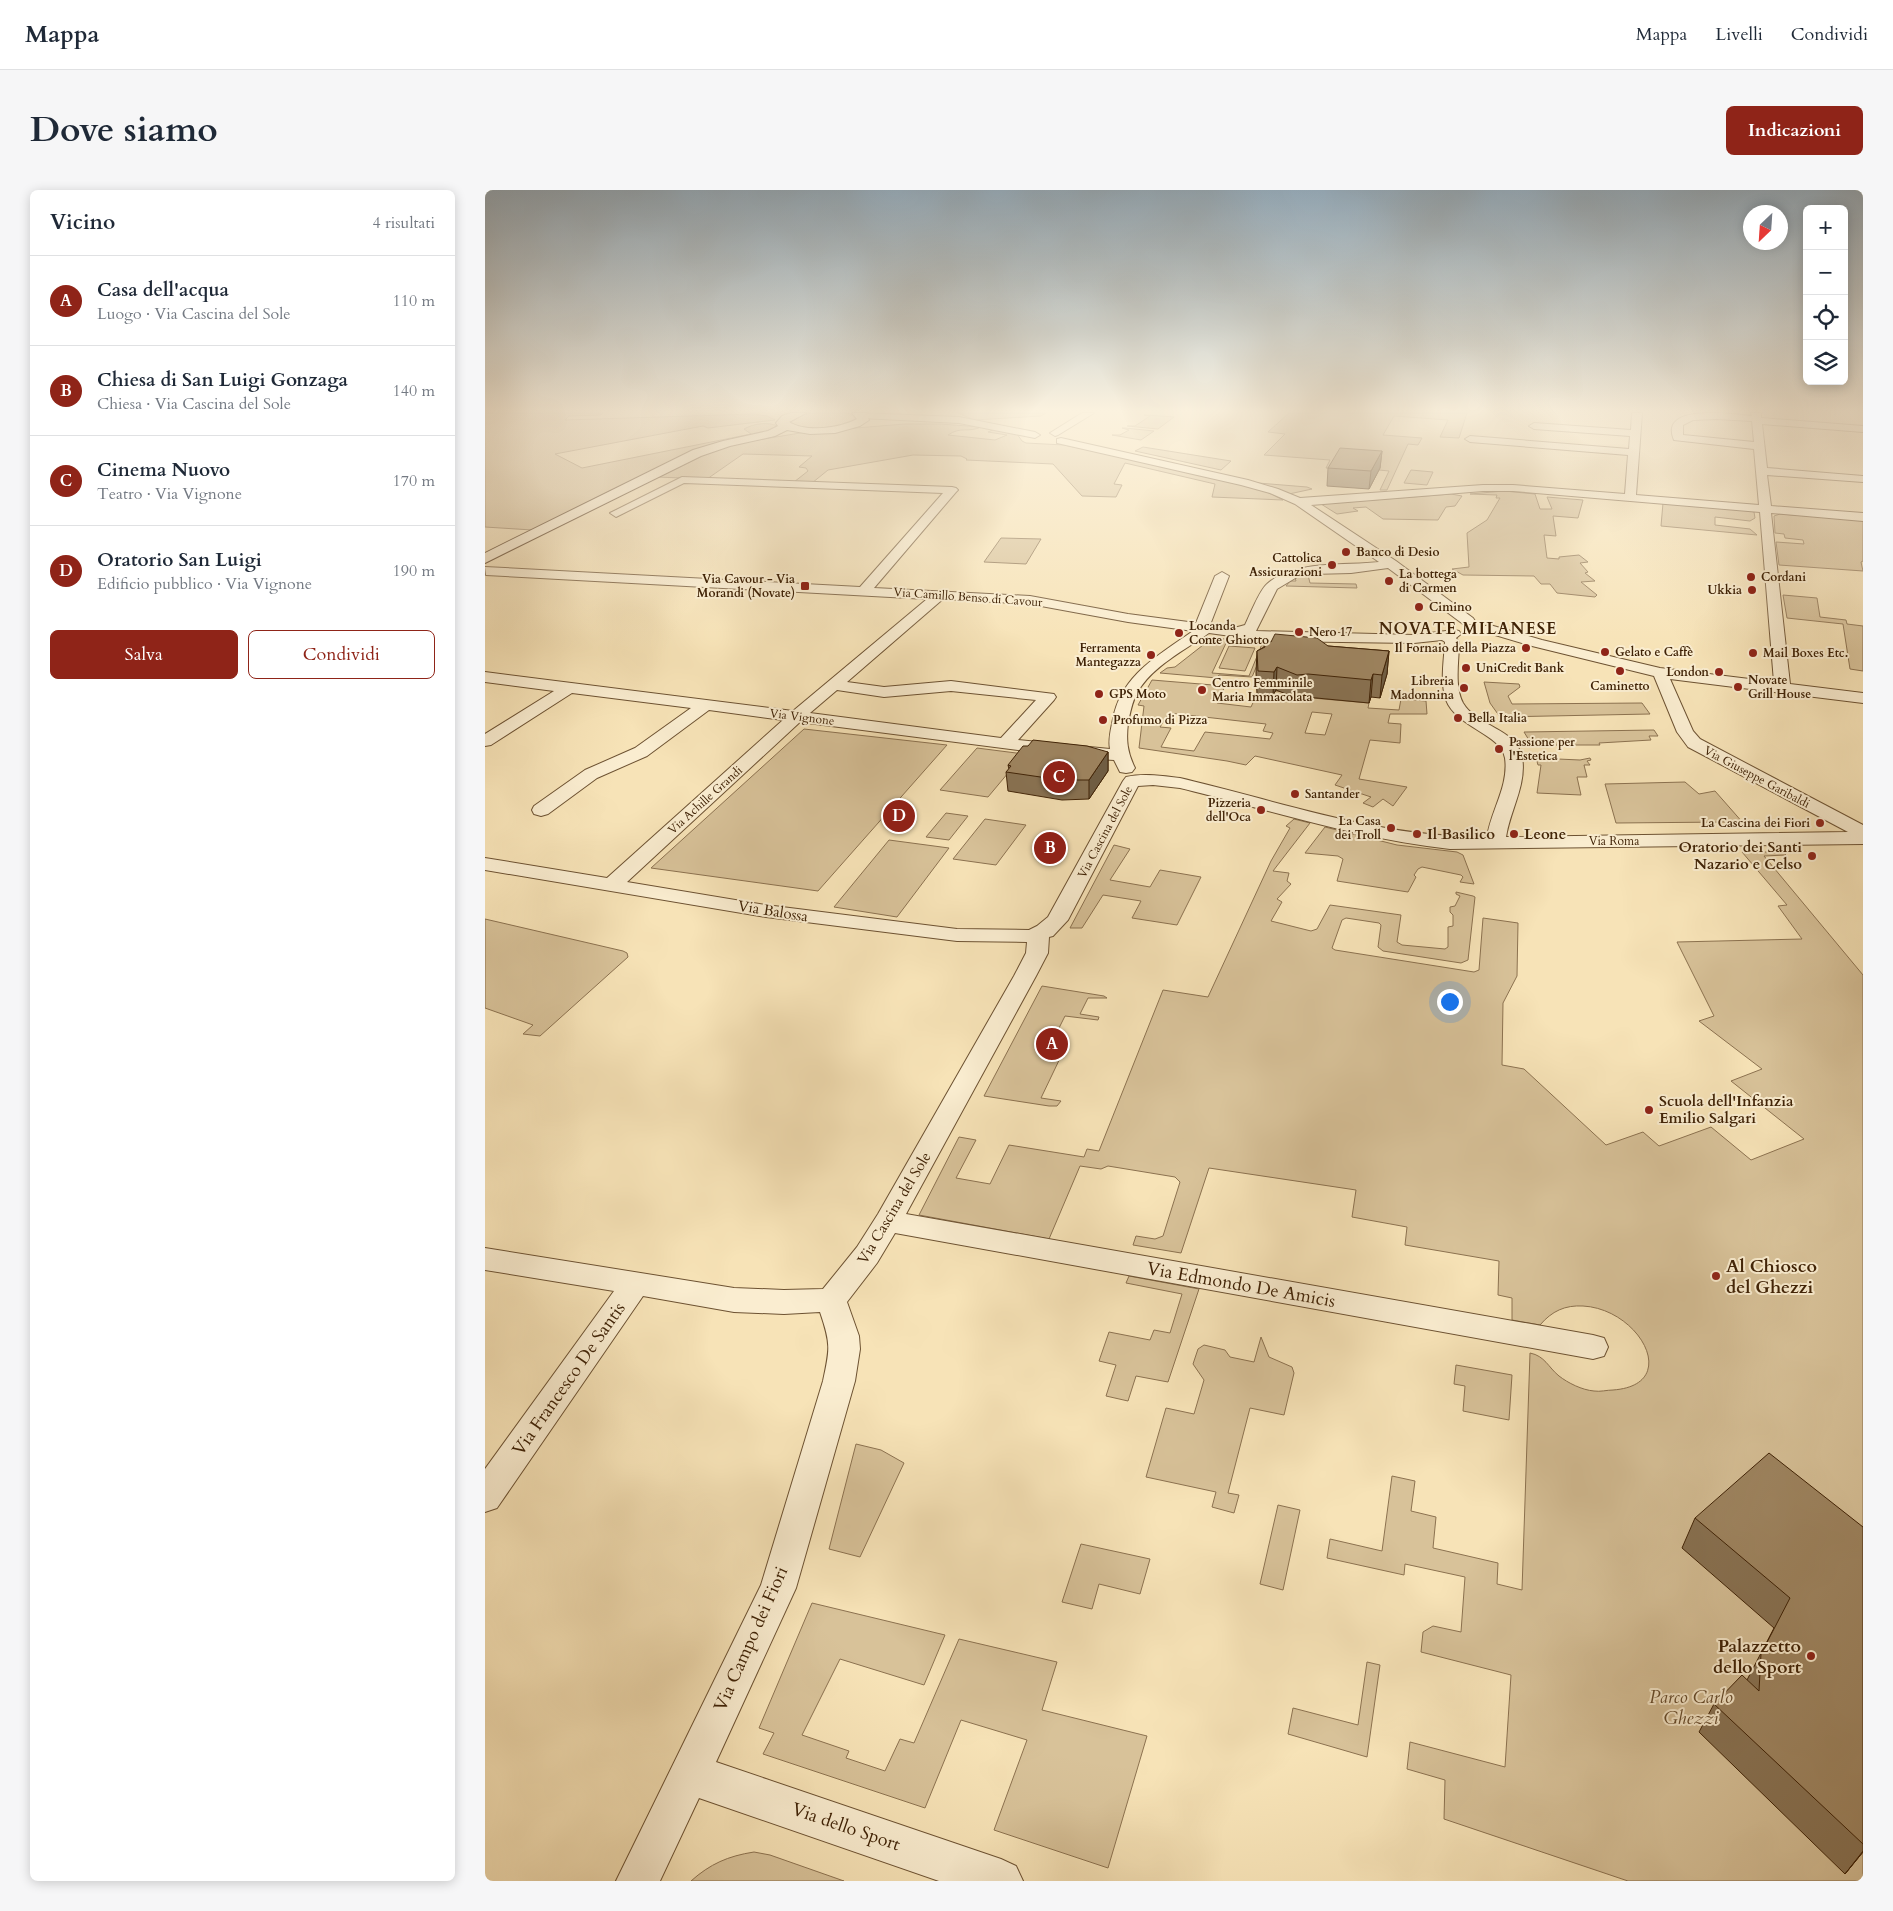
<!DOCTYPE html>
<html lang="it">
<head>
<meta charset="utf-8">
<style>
	:root { --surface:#fff; --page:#f6f6f7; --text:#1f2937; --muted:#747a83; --line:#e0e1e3; --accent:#8f2418 }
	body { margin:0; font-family:Cardo,serif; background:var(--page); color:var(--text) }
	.controls { position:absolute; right:15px; top:15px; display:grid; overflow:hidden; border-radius:8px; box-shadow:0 2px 12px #0003 }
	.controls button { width:45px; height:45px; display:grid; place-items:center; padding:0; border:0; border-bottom:1px solid var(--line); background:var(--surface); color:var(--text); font:25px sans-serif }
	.compass { position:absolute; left:1258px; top:15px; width:45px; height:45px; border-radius:50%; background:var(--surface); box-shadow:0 2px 12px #0003; rotate:205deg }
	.you { position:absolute; left:964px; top:811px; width:18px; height:18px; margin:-12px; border:4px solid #fff; border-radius:50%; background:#1a73e8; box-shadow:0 0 0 8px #1a73e833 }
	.badge { display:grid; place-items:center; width:32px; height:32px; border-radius:50%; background:var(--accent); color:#fff; font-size:16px; font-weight:700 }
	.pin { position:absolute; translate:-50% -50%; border:2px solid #fff; box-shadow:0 1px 5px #0006 }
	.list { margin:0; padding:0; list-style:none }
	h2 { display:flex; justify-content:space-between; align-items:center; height:65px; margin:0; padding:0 20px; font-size:21px }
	h2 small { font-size:16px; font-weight:400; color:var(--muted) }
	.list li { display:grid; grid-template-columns:32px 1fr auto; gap:15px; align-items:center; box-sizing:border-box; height:90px; padding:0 20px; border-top:1px solid var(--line) }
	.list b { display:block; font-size:19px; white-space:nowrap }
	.list p { margin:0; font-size:16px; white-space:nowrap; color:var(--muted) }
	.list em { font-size:16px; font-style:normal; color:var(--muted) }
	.actions { display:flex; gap:10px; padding:15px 20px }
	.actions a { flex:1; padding:11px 0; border:1px solid var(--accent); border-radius:8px; text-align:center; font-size:18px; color:var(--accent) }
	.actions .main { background:var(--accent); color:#fff }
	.icon { flex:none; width:28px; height:28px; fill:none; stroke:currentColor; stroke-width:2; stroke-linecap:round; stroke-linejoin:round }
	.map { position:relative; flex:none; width:1378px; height:1691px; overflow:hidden; border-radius:8px }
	header { display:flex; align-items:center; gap:30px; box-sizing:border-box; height:70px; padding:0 25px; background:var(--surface); border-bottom:1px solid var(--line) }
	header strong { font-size:24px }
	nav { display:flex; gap:28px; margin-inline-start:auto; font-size:18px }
	.intro { display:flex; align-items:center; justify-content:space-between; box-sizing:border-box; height:120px; padding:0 30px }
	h1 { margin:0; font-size:35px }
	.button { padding:12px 22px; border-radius:8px; background:var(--accent); color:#fff; font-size:18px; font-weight:700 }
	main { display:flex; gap:30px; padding:0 30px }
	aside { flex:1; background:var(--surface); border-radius:8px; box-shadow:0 2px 12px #0003 }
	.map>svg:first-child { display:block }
</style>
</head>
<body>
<header>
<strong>Mappa</strong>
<nav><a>Mappa</a><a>Livelli</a><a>Condividi</a></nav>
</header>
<div class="intro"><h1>Dove siamo</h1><a class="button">Indicazioni</a></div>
<main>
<aside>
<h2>Vicino<small>4 risultati</small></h2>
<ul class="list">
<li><span class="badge">A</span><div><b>Casa dell'acqua</b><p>Luogo · Via Cascina del Sole</p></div><em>110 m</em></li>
<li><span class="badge">B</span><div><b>Chiesa di San Luigi Gonzaga</b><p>Chiesa · Via Cascina del Sole</p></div><em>140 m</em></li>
<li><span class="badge">C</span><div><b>Cinema Nuovo</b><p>Teatro · Via Vignone</p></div><em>170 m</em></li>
<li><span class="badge">D</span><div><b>Oratorio San Luigi</b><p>Edificio pubblico · Via Vignone</p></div><em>190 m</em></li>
</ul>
<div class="actions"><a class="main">Salva</a><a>Condividi</a></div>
</aside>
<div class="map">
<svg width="1378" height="1691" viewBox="0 0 1378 1691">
	<rect width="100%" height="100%" fill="#f7e3b7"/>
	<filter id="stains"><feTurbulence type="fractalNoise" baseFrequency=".004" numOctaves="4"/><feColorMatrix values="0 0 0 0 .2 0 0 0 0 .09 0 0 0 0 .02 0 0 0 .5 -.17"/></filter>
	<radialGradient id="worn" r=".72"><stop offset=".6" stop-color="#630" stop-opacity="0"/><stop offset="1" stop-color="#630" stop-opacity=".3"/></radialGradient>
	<path fill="#d8c299" stroke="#8c7250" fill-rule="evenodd" d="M0,223H118L116,225L84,226L80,230L268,224L282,226L290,230L223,238L218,236L70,264L97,278L266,244L259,239C270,233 283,232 293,236L283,244L230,253L200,264L47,340L0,337Z
		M326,223H362L371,226L372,229C355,242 323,240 304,233L313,226Z
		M473,223H561L556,226L489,230Z
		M804,223H982L974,248L955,247L963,230L909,226L898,245L937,248L933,255L923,254L902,300H895L904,281L894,280L895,279L841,278L845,270L779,265L800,244L783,242Z
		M659,225H661L689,227L673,239L642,236H650L665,226Z
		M420,234H455L496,237C483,243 476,236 463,245L510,250L522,245L503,242L510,239L532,244L537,251L541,253L579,255L743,290L778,300L798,310L727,307L730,294L640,273L629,294L637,295L631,307L597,306L568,274L481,270L482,269L476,266L428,265L343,280L327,293L309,292L323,281L321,278L314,277L327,266L258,264L222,289L171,287L205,270L243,255L321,242Z
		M637,238H640L669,241L656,250L627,245H635L644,240Z
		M658,257L746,271L736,280L650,261Z
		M926,280L948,282L942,295L919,293Z
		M773,293L822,297L827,299L804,304Z
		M1019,301L1050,304L1055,319H1067L1062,307L1098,310L1093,328L1068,326L1071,346L1059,345L1062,368L1074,369V367L1094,365L1103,372L1095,373L1103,382L1100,383L1110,391L1096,392L1112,405L1110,407L1072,403L1065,394H1056L1049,386L978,385L967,379L984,377L982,343L1002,330L1015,308H1011L1012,305L985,304Z
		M966,304L977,306L970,316L961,317L953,330L898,329L881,317L868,318L873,321L852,324L836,314Z
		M1178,313L1267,321L1269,322L1270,328L1265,331L1230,327V335L1265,339L1272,345L1176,336Z
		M1295,324L1378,330V371L1376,372L1378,381L1294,375L1291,352L1319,354L1318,350L1300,348L1299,344L1290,343L1289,326Z
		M516,348L556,349L541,374L499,372Z
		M830,383V385H823L825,393L871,394L872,398L801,396L805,391H811L810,388Z
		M1298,405L1332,408L1335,427L1361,430L1362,434L1378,436V481L1365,479L1358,434L1302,428Z
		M727,448L782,452L767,487L734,485L732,488L675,483L682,478L690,477ZM742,451L777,454L764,486L727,483Z
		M744,456L770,458L760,481L734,478Z
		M667,490L740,496L732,513L766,517L772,504L788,505L790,501L801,502L804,506L884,513L883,518L914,520L916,509L941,511L942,524H905L903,533L916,534L915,553L885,550L874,589L922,597L908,616L898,609L888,617L878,613L886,607L850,595L857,585L770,566L761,575L742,571L654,558L659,516L653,515ZM827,522L847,524L840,545L820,543ZM684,523L781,534L778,541L788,543L785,549L720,542L709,561L676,557L686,538L675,537Z
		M999,492L1034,494L1035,497L1023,506L1027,514L1157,513L1165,524L1015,527L1005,513Z
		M319,539L462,555L333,701L166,678Z
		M1169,540L1173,546H1164L1166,550L1114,553L1115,555H1047L1039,542Z
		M492,558L539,564L503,607L455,600Z
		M1051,568L1095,570L1105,568L1106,570L1102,571L1105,575H1099L1102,587H1092L1096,605L1052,603L1056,575H1053Z
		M1200,592L1214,604L1230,601L1259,634L1245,635L1242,632L1131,633L1120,594Z
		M461,623L483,626L464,650L441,647Z
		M500,629L541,635L511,675L468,669Z
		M809,629L825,633L788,681L804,683L802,691L806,694L792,709L797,712L786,731L826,741L832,739L845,715L916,725L912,752L917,755L960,759L963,757V737L968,736V725L965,722V717L970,716L975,706L971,704V702L988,706L990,707L983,770L976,773L898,761L893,757L896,735L894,733L861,728L857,730L847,758L850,760L989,782L994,780L998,728L1033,733L1032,786L1018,813L1017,875L1039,879L1121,955L1158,942L1174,956L1226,937L1266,970L1319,949L1246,891L1277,879L1214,831L1229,826L1192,752L1317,749L1293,716L1302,715L1257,662H1306L1299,663L1301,665L1279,666L1378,785V1691H1143L959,1629L960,1590L922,1579L925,1552L1020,1577L1026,1485L936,1462L938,1442L948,1436L976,1442L980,1387L920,1374L919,1385L842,1368L845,1349L897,1361L907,1286L930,1291L926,1321L951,1327L948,1358L1013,1373L1012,1394L1037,1400L1045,1163C1060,1166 1063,1177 1074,1186C1083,1193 1097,1200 1109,1201C1115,1202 1122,1200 1128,1200C1197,1195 1155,1119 1098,1116C1080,1115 1067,1121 1055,1135L1027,1130V1108L1013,1105L1014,1071L920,1055L922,1037L867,1027L871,1000L724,978L696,1063L648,1055L651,1046L670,1049L678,1046L695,992L690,987L623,976L616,979L595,976L564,1049L434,1025L474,947L491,950L471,988L505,994L524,955L599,967L602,959L614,961L678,800L723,807L786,671L805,638L801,636Z
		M840,637L912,655L972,662L978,665L989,694L975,692L978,687L976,685L937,677L933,679L929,685L931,687L923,702L852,691L858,669L853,666L820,663Z
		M404,650L464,658L412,727L349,717Z
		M629,655L645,659L625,690L665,697L675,680L716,687L692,735L647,728L656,711L618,705L597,738H585Z
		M0,729L138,761L142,763L143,767L55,846L38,844L48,835L0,818Z
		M557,796L619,806L622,808H603L595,824L614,827L613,830L580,826L569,848L560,847L555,858L578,862L556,908L576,911L572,916H564L499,906Z
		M644,1086L714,1099L683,1192L651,1186L643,1211L621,1206L631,1175L614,1171L624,1142L665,1150L669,1140L685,1143L697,1104L641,1093Z
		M776,1147L784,1167L807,1177L809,1183L799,1225L765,1218L743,1303L754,1305L749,1323L727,1317L731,1302L661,1287L681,1218L709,1224L719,1190L708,1174L713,1159L719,1155L740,1160L745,1167L769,1172Z
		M971,1175L1027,1185L1024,1230L978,1221L980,1196L969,1194Z
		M371,1254L396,1260L419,1273L375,1367L344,1359Z
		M793,1315L815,1320L798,1400L775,1394Z
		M596,1354L665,1369L655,1404L614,1394L607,1419L577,1412Z
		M327,1413L460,1445L439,1495L355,1469L317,1545L364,1561L361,1568L400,1581L415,1549L429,1553L474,1449L572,1472L557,1520L662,1546L623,1678L509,1640L542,1550L476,1530L440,1618L278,1564L289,1543L274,1538Z
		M882,1472L895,1475L882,1567L803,1544L808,1518L873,1535Z
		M269,1662L285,1665L359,1691H206C225,1674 243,1666 269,1662Z"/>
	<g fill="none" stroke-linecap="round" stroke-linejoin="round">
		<g stroke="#6d5232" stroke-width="2">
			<path id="street" d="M374,223L474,227L550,242L555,245L550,248L474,233L377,228L374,227Z
				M597,223H609L573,245L570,246L565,243Z
				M1147,223H1157L1151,305L1274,315L1269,259L1189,250C1173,213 1248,224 1267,226L1266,223H1276V228L1378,236V242L1277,234L1282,278L1378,286V292L1282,285L1286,316L1378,323V331L1286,323L1305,494L1378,503V513L1185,489L1208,541L1215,549L1378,635V654L965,659C872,649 785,620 695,598L668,595L653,596L583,730L568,746L564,747L563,763L551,786L421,1024L1108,1145L1119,1148L1123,1157L1119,1166L1108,1169L410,1043L392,1073L362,1112L374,1146L375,1159L370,1191L311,1398L231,1572L516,1669L531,1676L538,1691H454L214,1608L175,1691H131L276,1395L338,1191C345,1159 346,1154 335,1122L299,1124L249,1122L158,1106L12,1318L0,1322V1279L129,1101L0,1080V1058L249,1098L299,1100L338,1099L372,1057L393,1024L529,786L541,763L542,752L472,751L281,727L0,680V668L122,688L298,530L224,520L162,566L112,588L63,624L56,626L49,624L47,620L49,616L100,580L150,558L206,518L87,503L6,555L0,556V544L69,501L0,492V482L308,521L442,409L1,385L0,377L375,397L458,303L199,293L131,327L125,323L197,287L467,297L471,298L473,300L471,302L389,398L545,406L643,424L711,433L730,386L737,382L744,386L725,435L749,438L760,435C765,425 774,401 782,394C808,370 860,376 894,372L810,314L785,303L756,295L572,253V249L576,248L763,290L793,299L815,308L998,295H1028L1140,304L1143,265L985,252L980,249L985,246L1144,259L1145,246L1049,239L1044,236L1049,233L1146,240ZM1231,229L1267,231L1269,252L1198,245V235L1208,230ZM998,301H1028L1275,322L1289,492L1175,478L1057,450L1005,435L1000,436L998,439L1000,442L1047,456L1169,486L1192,542L1203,557L1363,642L1021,647C1025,620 1042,595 1037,567C1031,538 992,537 978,513C969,496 974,471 974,452L971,448L976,444L974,441L969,440L929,445L771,441L792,399L812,387L827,384L866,383L903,378L978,434H988L990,431L988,428L911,371L826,315ZM458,409L545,414L643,432L708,441C674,465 636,485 628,529C626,539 623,549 625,559L533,550L569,510L571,507L569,504L466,491L399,497L362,492ZM724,443L782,451L929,453L957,450L960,452C959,471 955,492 961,510C971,537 1016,544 1020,568C1024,596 1006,620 1002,647C896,648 797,612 695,588C677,586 659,583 641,587L638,591L563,727L552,736L544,740L472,739L281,715L142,692L315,532L596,568L629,570L635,582L641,583L647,582L650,578C642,562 641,550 643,533C645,523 647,512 652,503C666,477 700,460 724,443ZM352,500L399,507L466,501L551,510L516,548L325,523Z"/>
		</g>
		<g stroke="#3f2206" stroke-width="2">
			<path id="secondary" d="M305,223H321L304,232C322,243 355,238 372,229L367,223H381L384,230L375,236L350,243L325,244L302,240L290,246L245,256L216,266L0,373V363L208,260L238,251L283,241L293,236L291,233L297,226Z"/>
		</g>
		<use href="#street" fill="#faedd0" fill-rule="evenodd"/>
		<use href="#secondary" fill="#faedd0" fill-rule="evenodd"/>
	</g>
	<path fill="#897354" stroke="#3f2206" d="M897,261L895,278L884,299L842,296L843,278Z
		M779,453L843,456L904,461L902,484L895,508L886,507L884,513L821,507L811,508L791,500L788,505L772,504L771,483L772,461L779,457Z
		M623,562V581L604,609L577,610L523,601L521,582L524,579L523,575Z
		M1210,1328L1378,1337V1662L1360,1684L1214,1542L1229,1514L1262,1490L1289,1438L1197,1358Z"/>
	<path fill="#6f5e45" stroke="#3f2206" d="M897,261L895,278L884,299L886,281Z
		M904,461L902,484L895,508L897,485Z
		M792,477L791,500L788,505L789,482Z
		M888,484L886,507L884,513L886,490Z
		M623,562V581L604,609V590Z
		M1378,1661V1662L1360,1684Z"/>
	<path fill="#9f8662" stroke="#3f2206" d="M855,258L897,261L886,281L843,278Z
		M790,444L832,448L843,456L904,461L897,485L888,484L886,490L823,484L812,485L792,477L789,482L773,481L772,461L780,457L779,453L786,452Z
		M548,550L602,556L623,562L604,590H576L521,582L526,576L523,575L538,556H543Z
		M1284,1263L1378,1337V1654L1229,1514L1257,1485L1274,1501L1276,1464L1305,1408L1210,1328Z"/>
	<linearGradient id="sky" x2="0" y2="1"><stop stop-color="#95acbc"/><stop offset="0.48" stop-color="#fbf2df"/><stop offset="1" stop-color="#fbf2df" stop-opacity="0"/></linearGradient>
	<rect width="1378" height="460" fill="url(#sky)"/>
	<g fill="#8f2418" stroke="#faedd0" stroke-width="2">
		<circle cx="861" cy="362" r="5"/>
		<circle cx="847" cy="375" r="5"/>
		<circle cx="1266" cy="387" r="5"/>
		<circle cx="904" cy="391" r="5"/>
		<rect x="315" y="391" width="10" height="10" rx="2.5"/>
		<circle cx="1267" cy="400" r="5"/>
		<circle cx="934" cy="417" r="5"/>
		<circle cx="814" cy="442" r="5"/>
		<circle cx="694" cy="443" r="5"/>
		<circle cx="1041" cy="458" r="5"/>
		<circle cx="1120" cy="462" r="5"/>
		<circle cx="1268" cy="463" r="5"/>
		<circle cx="666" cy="465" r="5"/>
		<circle cx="981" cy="478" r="5"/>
		<circle cx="1135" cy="481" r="5"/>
		<circle cx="1234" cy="482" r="5"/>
		<circle cx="1253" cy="497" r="5"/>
		<circle cx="979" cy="498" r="5"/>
		<circle cx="717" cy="500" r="5"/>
		<circle cx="614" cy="504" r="5"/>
		<circle cx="973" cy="528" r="5"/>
		<circle cx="618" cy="530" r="5"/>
		<circle cx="1014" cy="559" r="5"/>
		<circle cx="810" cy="604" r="5"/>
		<circle cx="776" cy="620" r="5"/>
		<circle cx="1335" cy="633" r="5"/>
		<circle cx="906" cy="638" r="5"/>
		<circle cx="932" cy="644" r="5"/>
		<circle cx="1029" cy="644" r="5"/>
		<circle cx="1327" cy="666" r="5"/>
		<circle cx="1164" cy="920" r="5"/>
		<circle cx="1231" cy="1086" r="5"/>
		<circle cx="1326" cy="1466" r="5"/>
	</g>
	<g text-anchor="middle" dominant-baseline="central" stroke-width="4" stroke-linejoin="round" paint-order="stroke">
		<g font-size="12" font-weight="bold" fill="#3f2206" stroke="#faedd0" text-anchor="start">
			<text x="871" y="362">Banco di Desio</text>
			<text x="837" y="368" text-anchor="end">Cattolica<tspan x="837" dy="14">Assicurazioni</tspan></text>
			<text x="914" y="384">La bottega<tspan x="914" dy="14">di Carmen</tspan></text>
			<text x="1276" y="387">Cordani</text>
			<text x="310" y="389" text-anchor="end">Via Cavour - Via<tspan x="310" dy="14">Morandi (Novate)</tspan></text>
			<text x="1257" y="400" text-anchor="end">Ukkia</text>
			<text x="944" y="417">Cimino</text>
			<text x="704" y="436">Locanda<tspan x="704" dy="14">Conte Ghiotto</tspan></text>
			<text x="824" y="442">Nero 17</text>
			<text x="656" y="458" text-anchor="end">Ferramenta<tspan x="656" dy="14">Mantegazza</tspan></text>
			<text x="1031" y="458" text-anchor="end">Il Fornaio della Piazza</text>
			<text x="1130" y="462">Gelato e Caffè</text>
			<text x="1278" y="463">Mail Boxes Etc.</text>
			<text x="991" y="478">UniCredit Bank</text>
			<text x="1224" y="482" text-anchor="end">London</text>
			<text x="1263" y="490">Novate<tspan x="1263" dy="14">Grill House</tspan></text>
			<text x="969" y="491" text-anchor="end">Libreria<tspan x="969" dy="14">Madonnina</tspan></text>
			<text x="727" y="493">Centro Femminile<tspan x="727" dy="14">Maria Immacolata</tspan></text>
			<text x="1135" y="496" text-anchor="middle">Caminetto</text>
			<text x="624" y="504">GPS Moto</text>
			<text x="983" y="528">Bella Italia</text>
			<text x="628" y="530">Profumo di Pizza</text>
			<text x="1024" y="552">Passione per<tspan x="1024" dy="14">l'Estetica</tspan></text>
			<text x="820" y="604">Santander</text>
			<text x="766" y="613" text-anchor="end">Pizzeria<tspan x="766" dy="14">dell'Oca</tspan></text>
			<text x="896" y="631" text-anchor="end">La Casa<tspan x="896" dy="14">dei Troll</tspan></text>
			<text x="1325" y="633" text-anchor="end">La Cascina dei Fiori</text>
		</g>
		<g font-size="12" fill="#3f2206" stroke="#faedd0">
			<text transform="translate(483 407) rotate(4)">Via Camillo Benso di Cavour</text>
			<text transform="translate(317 527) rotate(7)">Via Vignone</text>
			<text transform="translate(1272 587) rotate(28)">Via Giuseppe Garibaldi</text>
			<text transform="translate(220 610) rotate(-42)">Via Achille Grandi</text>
			<text transform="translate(620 642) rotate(-62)">Via Cascina del Sole</text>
			<text x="1129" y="651">Via Roma</text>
		</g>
		<g font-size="15" font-weight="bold" fill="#3f2206" stroke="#faedd0" text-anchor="start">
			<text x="942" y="644">Il Basilico</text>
			<text x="1039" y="644">Leone</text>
			<text x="1317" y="657" text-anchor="end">Oratorio dei Santi<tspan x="1317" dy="17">Nazario e Celso</tspan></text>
			<text x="1174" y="911">Scuola dell'Infanzia<tspan x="1174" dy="17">Emilio Salgari</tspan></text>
		</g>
		<g font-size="15" fill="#3f2206" stroke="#faedd0">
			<text transform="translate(288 721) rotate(9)">Via Balossa</text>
			<text transform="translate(409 1018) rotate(-59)">Via Cascina del Sole</text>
		</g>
		<g font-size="16" font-weight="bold" letter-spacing="1" fill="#3f2206" stroke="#faedd0">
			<text x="983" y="439">NOVATE MILANESE</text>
		</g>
		<g font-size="18" font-weight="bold" fill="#3f2206" stroke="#faedd0" text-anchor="start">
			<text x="1241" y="1076">Al Chiosco<tspan x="1241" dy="21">del Ghezzi</tspan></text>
			<text x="1316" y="1456" text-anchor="end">Palazzetto<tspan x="1316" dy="21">dello Sport</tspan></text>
		</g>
		<g font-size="18" fill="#3f2206" stroke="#faedd0">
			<text transform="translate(756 1095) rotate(10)">Via Edmondo De Amicis</text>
			<text transform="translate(84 1189) rotate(-55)">Via Francesco De Santis</text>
			<text transform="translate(266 1449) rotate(-66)">Via Campo dei Fiori</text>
			<text transform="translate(361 1637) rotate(19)">Via dello Sport</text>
		</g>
		<g font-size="18" font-style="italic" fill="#654a2b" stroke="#faedd0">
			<text x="1206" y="1507">Parco Carlo<tspan x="1206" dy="21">Ghezzi</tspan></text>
		</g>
	</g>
	<rect width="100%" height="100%" filter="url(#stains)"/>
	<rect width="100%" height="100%" fill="url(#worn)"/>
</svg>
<div class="controls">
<button>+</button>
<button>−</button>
<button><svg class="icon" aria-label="locate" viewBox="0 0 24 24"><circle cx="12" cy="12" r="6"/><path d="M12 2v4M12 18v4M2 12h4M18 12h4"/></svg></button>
<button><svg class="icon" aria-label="layers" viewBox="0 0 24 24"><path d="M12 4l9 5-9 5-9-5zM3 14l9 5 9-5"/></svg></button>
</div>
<svg class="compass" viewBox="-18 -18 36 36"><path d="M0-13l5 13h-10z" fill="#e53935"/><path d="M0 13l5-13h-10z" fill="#747a83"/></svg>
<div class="you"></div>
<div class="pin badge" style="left:567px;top:854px">A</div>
<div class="pin badge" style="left:565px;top:658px">B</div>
<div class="pin badge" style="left:574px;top:587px">C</div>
<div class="pin badge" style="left:414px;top:626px">D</div>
</div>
</main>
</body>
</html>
